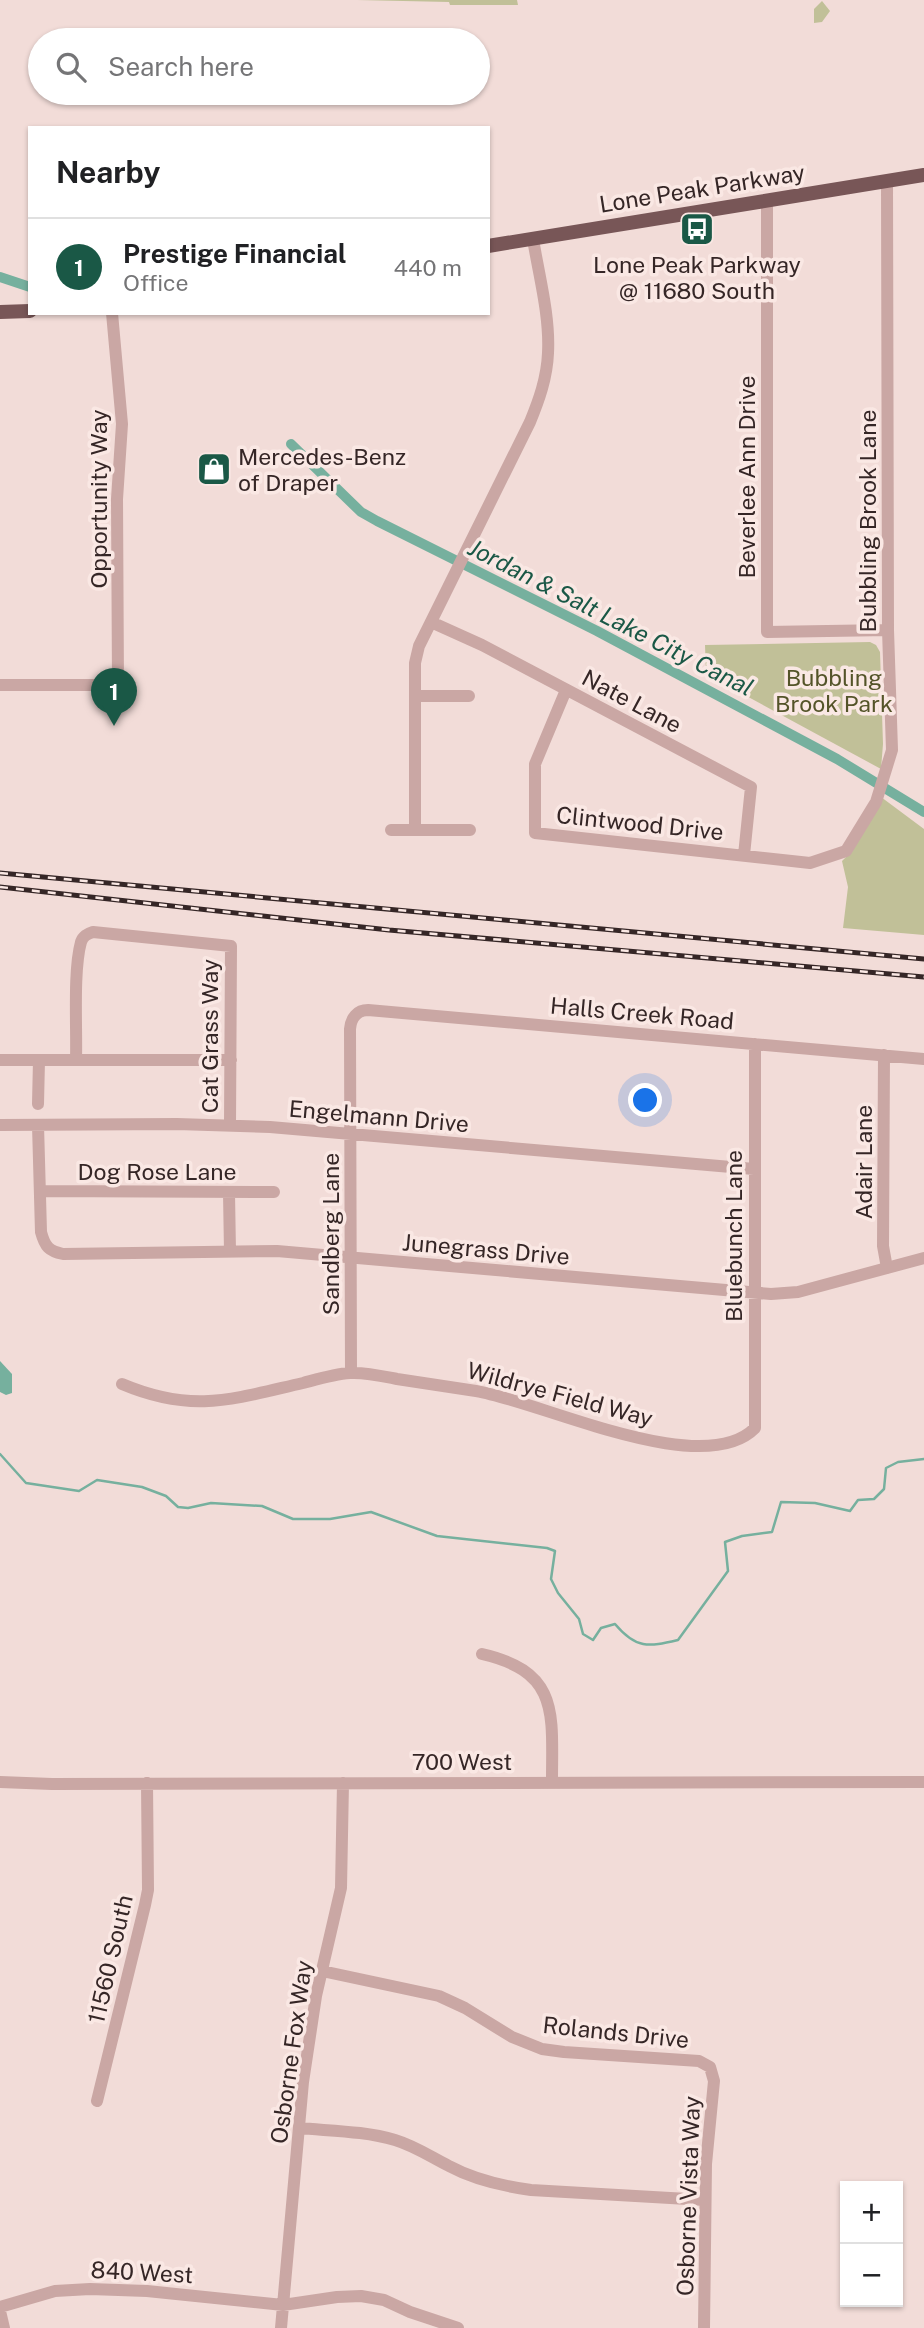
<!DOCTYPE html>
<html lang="en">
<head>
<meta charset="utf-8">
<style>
	:root { --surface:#fff; --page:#f6f6f6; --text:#202124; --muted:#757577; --line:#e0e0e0; --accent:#1a5846 }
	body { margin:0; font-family:"Public Sans",sans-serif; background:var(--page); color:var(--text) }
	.controls { position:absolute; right:21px; bottom:21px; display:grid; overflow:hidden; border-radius:0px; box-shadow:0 2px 5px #0004 }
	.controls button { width:63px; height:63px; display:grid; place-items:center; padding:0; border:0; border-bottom:2px solid var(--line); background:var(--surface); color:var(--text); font:35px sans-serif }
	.you { position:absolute; left:646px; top:1101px; width:24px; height:24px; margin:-18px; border:5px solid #fff; border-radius:50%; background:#1a73e8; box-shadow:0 0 0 10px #1a73e833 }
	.badge { display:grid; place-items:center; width:46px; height:46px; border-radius:50%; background:var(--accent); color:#fff; font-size:23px; font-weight:700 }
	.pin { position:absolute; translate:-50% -58px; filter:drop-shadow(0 2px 4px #0008) }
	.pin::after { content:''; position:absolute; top:37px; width:24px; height:21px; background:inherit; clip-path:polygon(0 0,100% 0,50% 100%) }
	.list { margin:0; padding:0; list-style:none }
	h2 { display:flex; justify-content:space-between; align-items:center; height:91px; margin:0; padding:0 28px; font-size:30px }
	h2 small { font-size:23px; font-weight:400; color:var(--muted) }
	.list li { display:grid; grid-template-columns:46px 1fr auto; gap:21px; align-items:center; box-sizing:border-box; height:98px; padding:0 28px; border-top:2px solid var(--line) }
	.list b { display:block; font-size:26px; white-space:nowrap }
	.list p { margin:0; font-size:23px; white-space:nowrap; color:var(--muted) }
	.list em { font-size:23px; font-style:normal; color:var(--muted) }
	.icon { flex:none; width:38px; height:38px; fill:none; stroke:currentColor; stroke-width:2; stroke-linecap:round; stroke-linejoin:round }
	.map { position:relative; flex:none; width:924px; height:2328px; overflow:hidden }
	.search { position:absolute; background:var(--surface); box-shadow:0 2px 5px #0004; left:28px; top:28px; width:462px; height:77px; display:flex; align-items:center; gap:18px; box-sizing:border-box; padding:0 24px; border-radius:38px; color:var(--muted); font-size:26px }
	.panel { position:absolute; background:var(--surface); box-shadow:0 2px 5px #0004; left:28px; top:126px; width:462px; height:189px; border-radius:0px }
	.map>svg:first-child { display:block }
</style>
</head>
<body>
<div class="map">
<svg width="924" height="2328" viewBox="0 0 924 2328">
	<rect width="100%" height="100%" fill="#f2dcd8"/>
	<path fill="#c1c098" d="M357,0H517L518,5H450L449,2Z
		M822,1L830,11L822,22L814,23V9Z
		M870,642L876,645L880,652L883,744L881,769L706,674L705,645Z
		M881,797L924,829V935L843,928L848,887L842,861L852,851Z"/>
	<path fill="#76b09e" d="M0,1361L12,1374V1393L6,1395L0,1392Z"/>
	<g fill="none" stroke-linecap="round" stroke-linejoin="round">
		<path stroke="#76b09e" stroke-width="2.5" d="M0,1454L26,1483L79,1491L97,1480L142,1487L166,1496L178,1507L188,1508L211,1503L262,1506L293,1519H330L371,1512L437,1536L547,1548L555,1551L551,1579L558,1593L579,1619L583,1634L593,1640L601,1628L615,1624C636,1649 648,1647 678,1640L728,1571L725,1542L742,1536L772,1532L781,1502L815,1503L850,1511L858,1500L874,1499L884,1489L886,1468L898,1462L924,1459"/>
		<path stroke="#76b09e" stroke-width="10" d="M0,277L30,287
			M291,444L361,512L377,521L597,631L837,759L924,812"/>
		<path stroke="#caa7a4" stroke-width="12" d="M767,200V632L888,630
			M431,622L482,645L751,787L744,855
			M0,685H118L117,499L122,424L112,313
			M566,690L535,764V833L810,863L846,851L876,802L892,750L888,630L887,181
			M415,696H469
			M391,830H470
			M415,830V663L419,646L530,422C539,400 547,378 548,353C550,316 539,276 533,239
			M884,1055L883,1246L887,1268
			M0,1060H231
			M76,1060C77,1028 73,971 81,942C83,936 87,934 93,932L231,946L230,1125
			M38,1104L39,1060
			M0,1125L177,1124L270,1127L754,1169
			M38,1125L41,1232C45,1247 49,1251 63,1254L277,1251L771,1294L798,1292L924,1258
			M40,1191L274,1192
			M229,1193L230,1252
			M351,1373L350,1029C351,1018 357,1010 368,1010L924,1059
			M122,1384C193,1414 233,1399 303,1383C318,1379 334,1374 350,1373C365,1372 382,1376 397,1379C423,1383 450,1387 476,1391C542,1402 703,1481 755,1428V1044
			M482,1654C560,1672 552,1714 552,1781
			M0,1782L52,1784L924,1782
			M322,1971L439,1996L465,2008L512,2037L542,2049L564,2052L699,2061L710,2067L714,2081L706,2164L704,2328
			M97,2101L145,1905L148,1890L147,1783
			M299,2128C331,2131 365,2131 395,2140C415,2146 431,2157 449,2166C475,2180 502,2186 531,2190L705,2200
			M0,2307L55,2291L90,2289L147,2291L283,2305L337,2297L361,2296L384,2300L410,2312L458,2328
			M0,2311L4,2328
			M281,2328L303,2082L316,1996L341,1888L343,1783"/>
		<path stroke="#785657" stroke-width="14" d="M488,246L924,175
			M0,312L30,311"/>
		<g stroke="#352626" stroke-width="5">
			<path id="rail" d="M0,873L924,959
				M0,887L389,930L924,977"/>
		</g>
		<use href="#rail" stroke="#fae8e4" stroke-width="2.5" stroke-dasharray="8" stroke-linecap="butt"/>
	</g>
	<defs>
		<g id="bus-square" transform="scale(1.75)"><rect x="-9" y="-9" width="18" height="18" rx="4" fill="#1a5846" stroke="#fae8e4"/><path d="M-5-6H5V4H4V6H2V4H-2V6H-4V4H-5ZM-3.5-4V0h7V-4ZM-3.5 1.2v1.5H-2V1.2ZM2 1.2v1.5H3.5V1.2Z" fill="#fff"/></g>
		<g id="shop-square" transform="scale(1.75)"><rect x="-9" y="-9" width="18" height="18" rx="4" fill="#1a5846" stroke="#fae8e4"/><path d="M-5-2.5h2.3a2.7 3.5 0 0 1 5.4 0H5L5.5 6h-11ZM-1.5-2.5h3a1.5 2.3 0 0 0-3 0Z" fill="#fff"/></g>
	</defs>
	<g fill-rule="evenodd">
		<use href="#bus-square" x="697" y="229"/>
		<use href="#shop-square" x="214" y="469"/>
	</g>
	<g text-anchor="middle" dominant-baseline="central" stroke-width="7" stroke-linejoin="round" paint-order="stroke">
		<g font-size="23" fill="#352626" stroke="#fae8e4">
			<text transform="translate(702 188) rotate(-9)">Lone Peak Parkway</text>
			<text transform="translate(746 477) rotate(-90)">Beverlee Ann Drive</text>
			<text transform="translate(98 499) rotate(-90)">Opportunity Way</text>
			<text transform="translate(867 521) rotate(-90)">Bubbling Brook Lane</text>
			<text transform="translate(632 701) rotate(28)">Nate Lane</text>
			<text transform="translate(640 823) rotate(6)">Clintwood Drive</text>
			<text transform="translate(642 1013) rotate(5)">Halls Creek Road</text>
			<text transform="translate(209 1036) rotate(-90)">Cat Grass Way</text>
			<text transform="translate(379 1116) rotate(5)">Engelmann Drive</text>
			<text transform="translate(863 1162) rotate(-90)">Adair Lane</text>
			<text x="157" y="1171">Dog Rose Lane</text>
			<text transform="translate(330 1234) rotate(-90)">Sandberg Lane</text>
			<text transform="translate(733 1236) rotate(-90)">Bluebunch Lane</text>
			<text transform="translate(486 1249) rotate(5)">Junegrass Drive</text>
			<text transform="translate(560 1394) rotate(15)">Wildrye Field Way</text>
			<text x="462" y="1761">700 West</text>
			<text transform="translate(110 1959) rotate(-77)">11560 South</text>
			<text transform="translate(616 2032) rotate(6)">Rolands Drive</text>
			<text transform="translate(291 2052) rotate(-82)">Osborne Fox Way</text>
			<text transform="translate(688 2196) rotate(-88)">Osborne Vista Way</text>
			<text transform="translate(142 2272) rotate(3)">840 West</text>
		</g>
		<g font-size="23" fill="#352626" stroke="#fae8e4">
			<text x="697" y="264">Lone Peak Parkway<tspan x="697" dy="26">@ 11680 South</tspan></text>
			<text x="238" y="456" text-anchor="start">Mercedes-Benz<tspan x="238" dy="26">of Draper</tspan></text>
		</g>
		<g font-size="23" fill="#545429" stroke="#fae8e4">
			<text x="834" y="677">Bubbling<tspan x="834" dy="26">Brook Park</tspan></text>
		</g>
		<g font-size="24" font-style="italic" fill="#1a5846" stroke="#fae8e4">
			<text transform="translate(611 617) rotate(27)">Jordan &amp; Salt Lake City Canal</text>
		</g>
	</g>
</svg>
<div class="controls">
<button>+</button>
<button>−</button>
</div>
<div class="you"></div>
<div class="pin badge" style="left:114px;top:726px">1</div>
<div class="search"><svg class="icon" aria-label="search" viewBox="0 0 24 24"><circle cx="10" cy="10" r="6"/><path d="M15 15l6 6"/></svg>Search here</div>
<section class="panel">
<h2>Nearby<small></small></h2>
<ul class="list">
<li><span class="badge">1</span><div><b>Prestige Financial</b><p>Office</p></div><em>440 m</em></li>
</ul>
</section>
</div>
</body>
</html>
